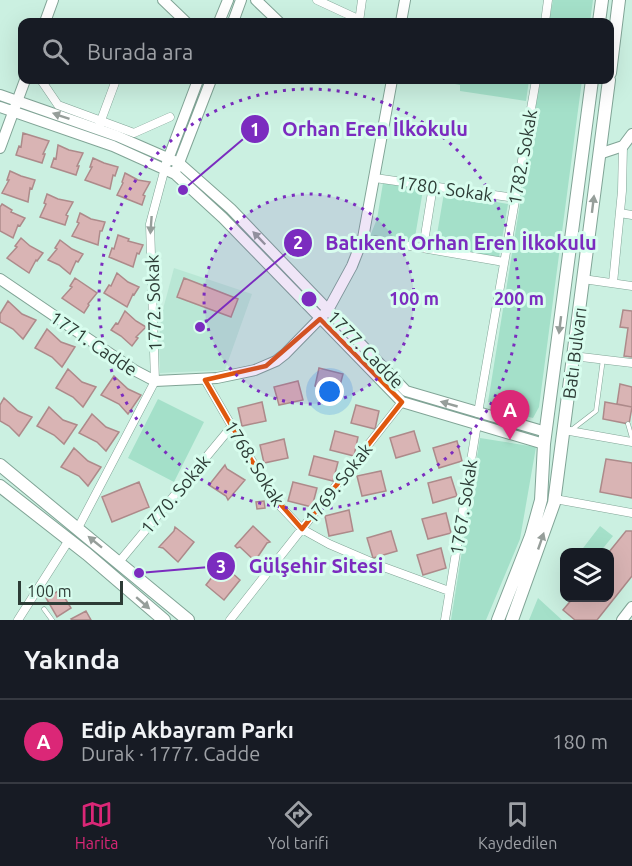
<!DOCTYPE html>
<html lang="tr">
<head>
<meta charset="utf-8">
<style>
	:root { --surface:#171b24; --page:#20242c; --text:#f1f3f6; --muted:#9ea1a6; --line:#363941; --accent:#db2777 }
	body { margin:0; font-family:Ubuntu,sans-serif; background:var(--page); color:var(--text) }
	.controls { position:absolute; right:18px; bottom:18px; display:grid; overflow:hidden; border-radius:12px; box-shadow:0 6px 24px #0002 }
	.controls button { width:54px; height:54px; display:grid; place-items:center; padding:0; border:0; border-bottom:2px solid var(--line); background:var(--surface); color:var(--text); font:30px sans-serif }
	.scale { position:absolute; left:18px; bottom:15px; width:105px; box-sizing:border-box; padding-left:6px; border:3px solid #2d3c36; border-top:0; font-size:16px; line-height:21px; white-space:nowrap; color:#2d3c36; -webkit-text-stroke:4px #d8fdee; paint-order:stroke }
	.you { position:absolute; left:330px; top:392px; width:21px; height:21px; margin:-15px; border:4px solid #fff; border-radius:50%; background:#1a73e8; box-shadow:0 0 0 9px #1a73e833 }
	.badge { display:grid; place-items:center; width:39px; height:39px; border-radius:50%; background:var(--accent); color:#fff; font-size:20px; font-weight:700 }
	.pin { position:absolute; translate:-50% -50px; filter:drop-shadow(0 2px 3px #0008) }
	.pin::after { content:''; position:absolute; top:32px; width:21px; height:18px; background:inherit; clip-path:polygon(0 0,100% 0,50% 100%) }
	.list { margin:0; padding:0; list-style:none }
	h2 { display:flex; justify-content:space-between; align-items:center; height:78px; margin:0; padding:0 24px; font-size:26px }
	h2 small { font-size:20px; font-weight:400; color:var(--muted) }
	.list li { display:grid; grid-template-columns:39px 1fr auto; gap:18px; align-items:center; box-sizing:border-box; height:84px; padding:0 24px; border-top:2px solid var(--line) }
	.list b { display:block; font-size:22px; white-space:nowrap }
	.list p { margin:0; font-size:20px; white-space:nowrap; color:var(--muted) }
	.list em { font-size:20px; font-style:normal; color:var(--muted) }
	.icon { flex:none; width:33px; height:33px; fill:none; stroke:currentColor; stroke-width:2; stroke-linecap:round; stroke-linejoin:round }
	.map { position:relative; flex:none; width:632px; height:620px; overflow:hidden }
	.search { position:absolute; background:var(--surface); box-shadow:0 6px 24px #0002; left:18px; right:18px; top:18px; height:66px; display:flex; align-items:center; gap:15px; box-sizing:border-box; padding:0 21px; border-radius:12px; color:var(--muted); font-size:22px }
	.sheet { height:162px; background:var(--surface) }
	nav { display:flex; justify-content:space-around; align-items:center; box-sizing:border-box; height:84px; border-top:2px solid var(--line); background:var(--surface); font-size:16px; color:var(--muted) }
	nav a { display:grid; justify-items:center; gap:3px }
	nav .on { color:var(--accent) }
	.map>svg:first-child { display:block }
</style>
</head>
<body>
<div class="map">
<svg width="632" height="620" viewBox="0 0 632 620">
	<rect width="100%" height="100%" fill="#cbf0e1"/>
	<path fill="#b9e7d5" d="M174,268L252,294L225,370L160,373L159,341L162,313Z"/>
	<path fill="#a4e0c9" d="M553,0H593L590,22H549Z
		M435,80H529L526,101L460,91V85Z
		M540,80H582L539,407L533,418L517,414L514,407L488,402Z
		M383,183L423,190L414,243L370,236L377,219Z
		M444,193L508,204L499,257L435,246Z
		M158,399L204,422L174,482L128,458Z
		M480,438L536,447L520,539L486,620H451Z
		M600,526L613,536L600,552H580Z
		M538,598L562,620H529Z"/>
	<path fill="#d9b4b4" stroke="#ad8a8a" stroke-width="1.5" d="M23,133L49,141L43,154H45L42,163L16,155L19,146L21,147Z
		M58,145L69,150L83,153L77,166H79L76,175L51,167L54,158L56,159Z
		M93,158L104,163L118,167L115,176L113,175L110,189L85,180L92,167H90Z
		M10,171L21,176L35,180L32,189L30,188L28,202L2,193L9,180H7Z
		M125,173L138,180L150,182L143,195L145,196L142,205L117,195L123,183L122,182Z
		M47,194L58,199L73,202L66,215L68,216L65,225L40,217L46,204L44,203Z
		M2,204L12,210L11,212L25,218L20,226L18,225L13,238L0,231V207Z
		M80,213L91,219L105,222L102,231H100L98,245L72,236L79,223L77,222Z
		M118,235L129,239L128,241L143,245L139,254L137,253L133,267L109,257L112,248L114,249Z
		M21,238L30,246L43,253L37,261L36,260L29,273L7,258L17,247L15,246Z
		M60,240L72,249L83,254L78,262L76,261L70,274L59,265L48,260L57,249L55,248Z
		M117,273L128,282L139,287L134,295L133,294L127,307L104,293L109,285L111,286Z
		M75,278L97,293L88,304L89,305L84,313L62,298L72,287L70,286Z
		M184,278L238,299L231,317L177,297Z
		M8,301L22,314L36,320L23,339L13,329L0,322V314Z
		M623,310L632,311V357L624,356L628,328L620,327Z
		M125,311L136,321L146,327L136,337L138,338L132,346L121,336L111,330L116,323L118,324Z
		M47,329L61,342L75,347L62,367L52,357L35,348Z
		M319,368L343,374L338,393L315,386Z
		M68,369L82,382L96,387L83,407L73,397L56,388Z
		M114,376L128,389L141,395L128,414L119,404L101,395Z
		M298,381L303,400L279,405L274,387Z
		M620,384L632,387V407L617,404Z
		M4,398L18,411L32,417L19,436L9,426L0,421V405Z
		M262,402L266,421L242,426L238,408Z
		M605,402L632,407L629,424L603,419Z
		M356,405L379,411L375,429L351,423Z
		M49,407L63,420L77,425L64,444L54,435L37,426Z
		M92,414L106,427L119,432L106,451L97,442L79,433Z
		M335,431L358,437L354,456L330,450Z
		M414,431L420,451L396,458L390,438Z
		M284,439L288,458L264,463L260,445Z
		M457,441L462,461L439,468L433,448Z
		M74,448L88,461L101,467L88,486L79,476L61,467Z
		M314,456L338,462L333,481L309,475Z
		M606,459L632,463V498L600,492Z
		M225,465L227,469L245,480L228,500L226,496L209,485Z
		M381,471L386,491L362,496L357,476Z
		M451,477L457,496L433,503L428,483Z
		M139,482L149,507L112,522L102,497Z
		M293,482L317,488L312,507L288,501Z
		M264,501L265,508L257,509L256,502Z
		M349,510L353,531L329,536L325,516Z
		M446,513L451,533L428,539L422,519Z
		M253,526L270,542L267,543L255,561L240,547L237,548L235,546Z
		M175,527L194,542L178,562L163,548L159,547L174,531Z
		M391,531L397,551L373,558L367,538Z
		M626,531H632V576L597,620H575L563,610L573,598H610L609,552Z
		M441,548L446,568L423,575L417,555Z
		M222,564L240,580L224,600L206,585Z
		M60,590L71,608L57,617L46,598Z
		M86,611L91,620H72L71,619Z"/>
	<g fill="none" stroke-linecap="round" stroke-linejoin="round">
		<g stroke="#81a496" stroke-width="5">
			<path id="lane" d="M628,424L632,438
				M570,431L596,411L603,359
				M44,609L52,620"/>
		</g>
		<g stroke="#81a496" stroke-width="9">
			<path id="street" d="M317,0L358,19
				M359,22L362,0
				M545,22L548,0
				M41,80L58,105L134,133L170,117
				M100,123L116,80
				M375,178L515,198
				M620,213L632,215
				M375,240L504,262
				M423,248L433,186
				M583,279L632,286
				M613,283L622,191L623,146
				M573,356L632,363
				M205,380L270,492L281,507L302,529L329,544L378,565L449,591
				M478,413L536,80
				M564,430L632,442
				M555,499L632,513
				M78,528L155,381L150,224L165,168
				M119,562L232,426
				M18,620L69,540
				M230,620L402,402
				M445,620L477,424"/>
		</g>
		<g stroke="#81a496" stroke-width="12">
			<path id="secondary" d="M163,0L186,22
				M256,0L279,22
				M45,22L53,0
				M219,22L228,0
				M233,22L241,0
				M401,22L405,0
				M0,95L117,136L179,163L231,209L406,391L546,432
				M0,107L113,146L175,174L223,218L402,402L544,444
				M0,148L25,80
				M599,154L623,146L632,134
				M167,162L198,80
				M177,168L211,80
				M0,279L134,370L155,381L217,378L255,370L276,361L285,354L328,310L352,266L363,238L392,80
				M622,620L632,607"/>
		</g>
		<g stroke="#81a496" stroke-width="14">
			<path id="primary" d="M599,22L602,0
				M610,73L619,0
				M0,465L188,620
				M0,486L87,554L164,620
				M498,620L531,536L541,500L544,444L592,80
				M512,620L554,503L609,80"/>
		</g>
		<use href="#lane" stroke="#fff" stroke-width="4"/>
		<use href="#street" stroke="#fff" stroke-width="8"/>
		<use href="#secondary" stroke="#fff" stroke-width="10"/>
		<use href="#primary" stroke="#fff" stroke-width="12"/>
	</g>
	<defs><path id="oneway-solid" d="M-6-.8H1V-3.2L6.5 0L1 3.2V.8H-6Z" transform="scale(1.5)"/></defs>
	<g fill="#969e9a">
		<use href="#oneway-solid" transform="translate(61 116) rotate(-161)"/>
		<use href="#oneway-solid" transform="translate(593 204) rotate(-83)"/>
		<use href="#oneway-solid" transform="translate(151 225) rotate(94)"/>
		<use href="#oneway-solid" transform="translate(259 238) rotate(-134)"/>
		<use href="#oneway-solid" transform="translate(560 325) rotate(97)"/>
		<use href="#oneway-solid" transform="translate(449 404) rotate(-164)"/>
		<use href="#oneway-solid" transform="translate(541 541) rotate(-71)"/>
		<use href="#oneway-solid" transform="translate(95 542) rotate(-141)"/>
		<use href="#oneway-solid" transform="translate(143 603) rotate(41)"/>
	</g>
	<path fill="none" stroke="#df580e" stroke-width="4.5" stroke-linejoin="round" d="M320,319L402,402L302,529L270,492L205,380L266,366Z"/>
	<circle cx="309" cy="299" r="105" fill="#7b2cbf" fill-opacity=".12"/>
	<g fill="none" stroke="#7b2cbf" stroke-width="3" stroke-dasharray="3 6">
		<circle cx="309" cy="299" r="105"/>
		<circle cx="309" cy="299" r="210"/>
	</g>
	<g text-anchor="middle" dominant-baseline="central" stroke-width="6" stroke-linejoin="round" paint-order="stroke">
		<g font-size="18" fill="#2d3c36" stroke="#d8fdee">
			<text transform="translate(522 157) rotate(-80)">1782. Sokak</text>
			<text transform="translate(445 188) rotate(8)">1780. Sokak</text>
			<text transform="translate(153 303) rotate(-92)">1772. Sokak</text>
			<text transform="translate(94 343) rotate(34)">1771. Cadde</text>
			<text transform="translate(366 349) rotate(46)">1777. Cadde</text>
			<text transform="translate(574 353) rotate(-83)">Batı Bulvarı</text>
			<text transform="translate(255 463) rotate(58)">1768. Sokak</text>
			<text transform="translate(338 483) rotate(-52)">1769. Sokak</text>
			<text transform="translate(175 494) rotate(-50)">1770. Sokak</text>
			<text transform="translate(463 507) rotate(-81)">1767. Sokak</text>
		</g>
	</g>
	<circle cx="309" cy="299" r="9" fill="#7b2cbf" stroke="#d8fdee" stroke-width="3"/>
	<g font-size="18" text-anchor="middle" font-weight="bold" fill="#7b2cbf" stroke="#d8fdee" stroke-width="6" stroke-linejoin="round" paint-order="stroke">
		<text x="414" y="305">100 m</text>
		<text x="519" y="305">200 m</text>
	</g>
	<path fill="none" stroke="#7b2cbf" stroke-width="2" d="M183 190L255 129M200 327L298 243M139 573L221 566"/>
	<g fill="#7b2cbf" stroke="#d8fdee" stroke-width="2">
		<circle cx="183" cy="190" r="6"/>
		<circle cx="200" cy="327" r="6"/>
		<circle cx="139" cy="573" r="6"/>
		<circle cx="255" cy="129" r="15"/>
		<circle cx="298" cy="243" r="15"/>
		<circle cx="221" cy="566" r="15"/>
	</g>
	<g font-size="18" text-anchor="middle" font-weight="bold" fill="#fff">
		<text x="255" y="136">1</text>
		<text x="298" y="249">2</text>
		<text x="221" y="573">3</text>
	</g>
	<g font-size="20" text-anchor="middle" font-weight="bold" fill="#7b2cbf" stroke="#d8fdee" stroke-width="6" stroke-linejoin="round" paint-order="stroke">
		<text x="375" y="136">Orhan Eren İlkokulu</text>
		<text x="461" y="250">Batıkent Orhan Eren İlkokulu</text>
		<text x="316" y="573">Gülşehir Sitesi</text>
	</g>
</svg>
<div class="controls">
<button><svg class="icon" aria-label="layers" viewBox="0 0 24 24"><path d="M12 4l9 5-9 5-9-5zM3 14l9 5 9-5"/></svg></button>
</div>
<div class="scale">100 m</div>
<div class="you"></div>
<div class="pin badge" style="left:510px;top:440px">A</div>
<div class="search"><svg class="icon" aria-label="search" viewBox="0 0 24 24"><circle cx="10" cy="10" r="6"/><path d="M15 15l6 6"/></svg>Burada ara</div>
</div>
<section class="sheet">
<h2>Yakında<small></small></h2>
<ul class="list">
<li><span class="badge">A</span><div><b>Edip Akbayram Parkı</b><p>Durak · 1777. Cadde</p></div><em>180 m</em></li>
</ul>
</section>
<nav>
<a class="on"><svg class="icon" aria-label="map" viewBox="0 0 24 24"><path d="M3 6l6-2 6 2 6-2v14l-6 2-6-2-6 2zM9 4v14M15 6v14"/></svg>Harita</a>
<a><svg class="icon" aria-label="directions" viewBox="0 0 24 24"><path d="M12 3l9 9-9 9-9-9zM9 14v-3h6M13 9l2 2-2 2"/></svg>Yol tarifi</a>
<a><svg class="icon" aria-label="saved" viewBox="0 0 24 24"><path d="M7 4h10v16l-5-4-5 4z"/></svg>Kaydedilen</a>
</nav>
</body>
</html>
